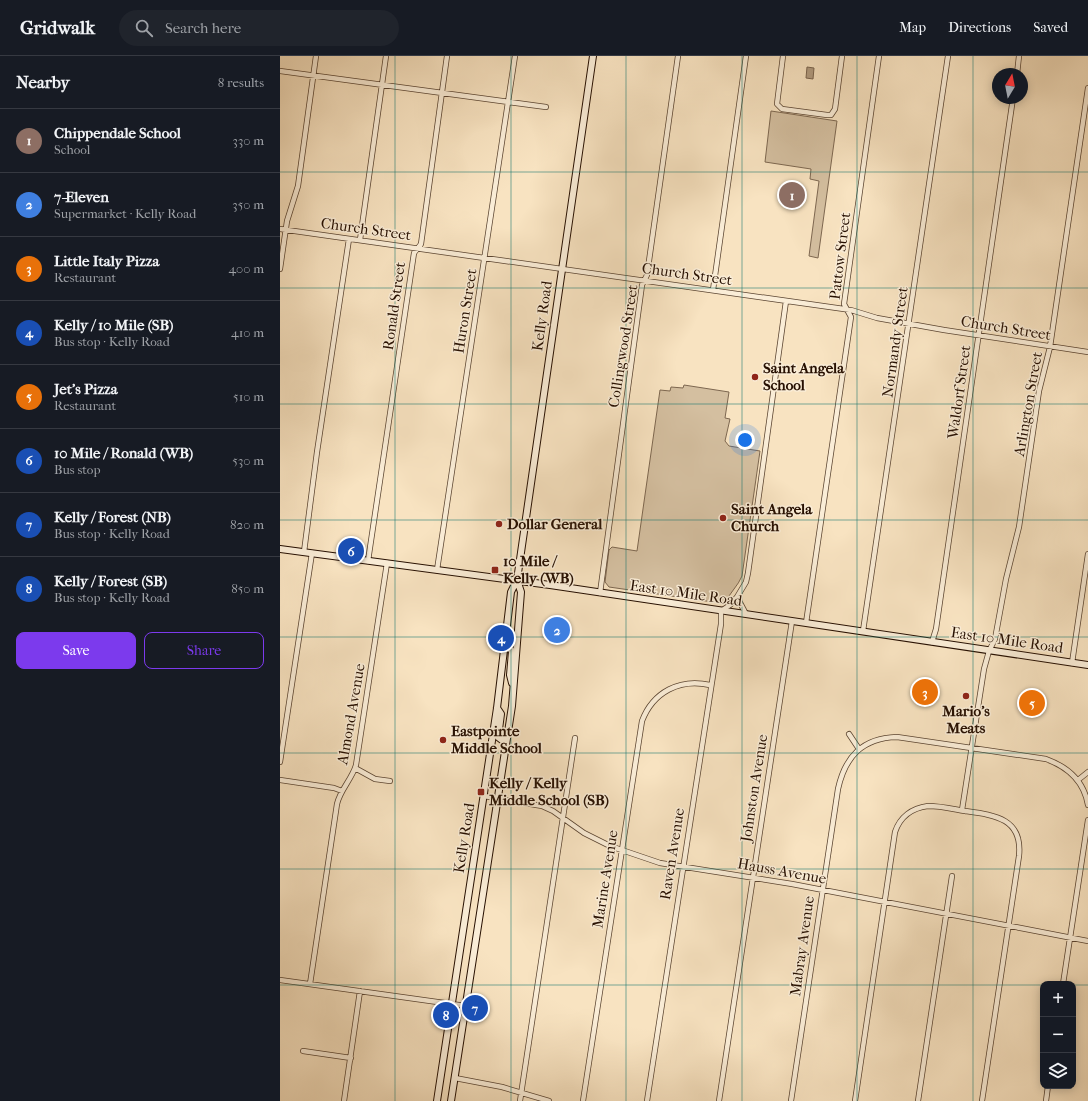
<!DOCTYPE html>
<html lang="en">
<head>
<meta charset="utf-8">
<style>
	:root { --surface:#171b24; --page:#20242c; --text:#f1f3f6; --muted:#9ea1a6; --line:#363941; --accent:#7c3aed }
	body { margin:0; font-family:"IM FELL French Canon",serif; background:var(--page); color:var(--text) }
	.controls { position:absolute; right:12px; bottom:12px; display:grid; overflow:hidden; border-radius:8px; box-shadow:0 2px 10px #0003 }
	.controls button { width:36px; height:36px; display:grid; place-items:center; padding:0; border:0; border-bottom:1px solid var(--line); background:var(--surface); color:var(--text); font:20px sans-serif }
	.compass { position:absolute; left:712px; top:12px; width:36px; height:36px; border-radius:50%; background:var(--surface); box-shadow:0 2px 10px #0003; rotate:10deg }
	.you { position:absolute; left:465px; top:384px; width:14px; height:14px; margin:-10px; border:3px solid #fff; border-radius:50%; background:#1a73e8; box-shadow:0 0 0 6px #1a73e833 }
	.badge { display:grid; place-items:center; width:26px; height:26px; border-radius:50%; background:var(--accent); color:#fff; font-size:13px; font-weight:700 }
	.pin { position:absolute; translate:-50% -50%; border:2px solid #fff; box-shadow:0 1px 4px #0006 }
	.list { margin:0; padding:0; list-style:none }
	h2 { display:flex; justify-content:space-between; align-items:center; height:52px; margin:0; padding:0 16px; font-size:17px }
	h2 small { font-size:13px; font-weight:400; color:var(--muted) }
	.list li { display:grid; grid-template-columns:26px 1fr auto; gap:12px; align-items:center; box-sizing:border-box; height:64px; padding:0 16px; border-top:1px solid var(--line) }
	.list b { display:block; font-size:15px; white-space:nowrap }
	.list p { margin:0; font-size:13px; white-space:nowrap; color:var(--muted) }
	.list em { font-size:13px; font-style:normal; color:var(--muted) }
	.actions { display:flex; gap:8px; padding:12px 16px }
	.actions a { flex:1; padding:9px 0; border:1px solid var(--accent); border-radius:8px; text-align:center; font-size:14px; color:var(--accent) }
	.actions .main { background:var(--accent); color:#fff }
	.icon { flex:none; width:22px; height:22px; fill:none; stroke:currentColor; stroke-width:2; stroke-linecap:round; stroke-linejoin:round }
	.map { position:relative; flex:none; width:808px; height:1045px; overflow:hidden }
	header { display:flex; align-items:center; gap:24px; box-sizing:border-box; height:56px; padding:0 20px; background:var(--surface); border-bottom:1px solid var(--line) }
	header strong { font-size:19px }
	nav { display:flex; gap:22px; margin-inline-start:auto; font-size:14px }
	.search { width:280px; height:36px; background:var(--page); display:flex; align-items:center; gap:10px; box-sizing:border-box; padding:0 14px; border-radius:22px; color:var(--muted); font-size:15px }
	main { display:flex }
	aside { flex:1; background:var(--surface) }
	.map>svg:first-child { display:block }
</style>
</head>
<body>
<header>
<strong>Gridwalk</strong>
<div class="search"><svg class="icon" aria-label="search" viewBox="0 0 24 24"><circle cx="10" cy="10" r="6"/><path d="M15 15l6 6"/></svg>Search here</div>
<nav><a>Map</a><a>Directions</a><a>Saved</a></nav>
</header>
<main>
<aside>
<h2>Nearby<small>8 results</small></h2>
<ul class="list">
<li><span class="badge" style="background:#8d6e63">1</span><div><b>Chippendale School</b><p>School</p></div><em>330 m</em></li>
<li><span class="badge" style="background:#3f7fe0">2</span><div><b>7-Eleven</b><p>Supermarket · Kelly Road</p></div><em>350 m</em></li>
<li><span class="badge" style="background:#e8710a">3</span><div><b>Little Italy Pizza</b><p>Restaurant</p></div><em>400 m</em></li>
<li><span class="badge" style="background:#1a4fb4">4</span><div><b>Kelly / 10 Mile (SB)</b><p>Bus stop · Kelly Road</p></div><em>410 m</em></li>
<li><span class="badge" style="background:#e8710a">5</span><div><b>Jet's Pizza</b><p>Restaurant</p></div><em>510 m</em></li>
<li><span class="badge" style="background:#1a4fb4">6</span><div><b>10 Mile / Ronald (WB)</b><p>Bus stop</p></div><em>530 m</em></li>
<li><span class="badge" style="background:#1a4fb4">7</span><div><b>Kelly / Forest (NB)</b><p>Bus stop · Kelly Road</p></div><em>820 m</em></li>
<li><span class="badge" style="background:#1a4fb4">8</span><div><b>Kelly / Forest (SB)</b><p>Bus stop · Kelly Road</p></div><em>850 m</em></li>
</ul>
<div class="actions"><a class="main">Save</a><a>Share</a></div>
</aside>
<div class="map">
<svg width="808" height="1045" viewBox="0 0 808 1045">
	<rect width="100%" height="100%" fill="#f8e3c1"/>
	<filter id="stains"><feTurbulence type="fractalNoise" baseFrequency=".005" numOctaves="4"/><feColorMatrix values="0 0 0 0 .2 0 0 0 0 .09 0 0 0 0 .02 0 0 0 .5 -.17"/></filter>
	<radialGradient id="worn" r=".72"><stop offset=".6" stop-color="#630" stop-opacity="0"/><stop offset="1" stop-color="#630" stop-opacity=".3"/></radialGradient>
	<path fill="#d4bfa0" stroke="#7d6750" d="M491,55L557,65L538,202L529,200L539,125L530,123L531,113L485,106Z
		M404,329L449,336L445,362L450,363L445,385L449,390L480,395L462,520C458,530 450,536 446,546L440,547L329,531L325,526L329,494L332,491L357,495L380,334L390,335L391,331L403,332Z"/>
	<path fill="#b19b80" stroke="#79634d" d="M527,11L534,12L533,23L526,22Z"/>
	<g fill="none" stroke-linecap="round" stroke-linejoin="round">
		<g stroke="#5a4431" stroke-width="6">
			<path id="street" d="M503,0L497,48L502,53L547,59H551L555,53L562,0
				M0,15L266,51
				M737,18L739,0
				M0,173L571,254L597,262L664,274L808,296
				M80,184L106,0
				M0,213L7,165L18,130L36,0
				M433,234L466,0
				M24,496L37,396L69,183
				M88,505L134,197L141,188L167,0
				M157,514L235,0
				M320,537L362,229L367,219L398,0
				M457,541L466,526L468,517L506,245
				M526,567L571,261L564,248L599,0
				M583,575L668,0
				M652,586L656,573L733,42
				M792,607L808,498
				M569,678L579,693
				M0,706L32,497
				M75,712L95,723L110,725
				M0,724L54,732L62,735
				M798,724L808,716
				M204,740L262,750L273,755L304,777L330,790L380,807L512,828L808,885
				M682,754L704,613L709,595L715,583L726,523L739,471L759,335L770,291L808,32
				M0,924L186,950
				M30,928L57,748C60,734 72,723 76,709L107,507
				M783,928L808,764
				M23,995L71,1002
				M175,1022L222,1031L269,1045
				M64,1045L80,935
				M240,1045L295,682
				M303,1045L362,665C373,636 400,622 430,629
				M367,1045L441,568V555L450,549L457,541L466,558
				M439,1045L512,565
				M511,1045L558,733C565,701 582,682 617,681L766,703C788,711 804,725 808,749
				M575,1045L615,776C620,761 632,752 648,750C661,750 673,753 685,755C714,759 743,762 739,800L702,1045
				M638,1045L672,820
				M766,1045L768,1030"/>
		</g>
		<g stroke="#260f01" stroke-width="8">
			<path id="secondary" d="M0,493L270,529L808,609
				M224,593L229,592L232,595L230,619L232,627
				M217,652L221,658L218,681L222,684L227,680
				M157,1045L217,652L231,536L237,524L313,0
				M171,1045L232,650L241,536L237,524"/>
		</g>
		<use href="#street" stroke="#faedd7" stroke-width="4.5"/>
		<use href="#secondary" stroke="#faedd7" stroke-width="6"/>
	</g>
	<path fill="none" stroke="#0f766e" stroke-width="1" stroke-opacity="0.55" d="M115,0V1045M231,0V1045M346,0V1045M462,0V1045M577,0V1045M693,0V1045M0,116H808M0,232H808M0,348H808M0,464H808M0,581H808M0,697H808M0,813H808M0,929H763M793,929H808"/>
	<g fill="#8f2418" stroke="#faedd7" stroke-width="1.5">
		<circle cx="475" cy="321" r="4"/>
		<circle cx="443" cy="462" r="4"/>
		<circle cx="219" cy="468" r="4"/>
		<rect x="211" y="510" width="8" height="8" rx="2"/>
		<circle cx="686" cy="640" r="4"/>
		<circle cx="163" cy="684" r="4"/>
		<rect x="197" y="732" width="8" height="8" rx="2"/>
	</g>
	<g text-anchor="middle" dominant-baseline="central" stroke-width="3" stroke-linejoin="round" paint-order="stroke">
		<g font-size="15" fill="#260f01" stroke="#faedd7">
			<text transform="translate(86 173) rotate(8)">Church Street</text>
			<text transform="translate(560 200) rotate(-83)">Pattow Street</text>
			<text transform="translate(407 218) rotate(8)">Church Street</text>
			<text transform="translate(114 250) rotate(-82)">Ronald Street</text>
			<text transform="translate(185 255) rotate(-81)">Huron Street</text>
			<text transform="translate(262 260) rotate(-82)">Kelly Road</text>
			<text transform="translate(726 272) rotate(9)">Church Street</text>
			<text transform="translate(615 286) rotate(-82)">Normandy Street</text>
			<text transform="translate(343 290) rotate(-81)">Collingwood Street</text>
			<text transform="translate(679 336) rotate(-82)">Waldorf Street</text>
			<text transform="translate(748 348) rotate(-80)">Arlington Street</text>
			<text transform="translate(406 537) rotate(8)">East 10 Mile Road</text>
			<text transform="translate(727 584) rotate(8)">East 10 Mile Road</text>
			<text transform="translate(71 658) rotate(-80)">Almond Avenue</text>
			<text transform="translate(474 732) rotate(-81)">Johnston Avenue</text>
			<text transform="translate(184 782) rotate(-81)">Kelly Road</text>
			<text transform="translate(392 798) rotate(-81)">Raven Avenue</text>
			<text transform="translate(502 815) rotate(10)">Hauss Avenue</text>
			<text transform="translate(325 823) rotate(-81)">Marine Avenue</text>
			<text transform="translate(522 890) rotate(-82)">Mabray Avenue</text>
		</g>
		<g font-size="15" font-weight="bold" fill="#260f01" stroke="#faedd7" text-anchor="start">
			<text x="483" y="312">Saint Angela<tspan x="483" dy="17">School</tspan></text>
			<text x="451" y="453">Saint Angela<tspan x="451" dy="17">Church</tspan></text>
			<text x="227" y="468">Dollar General</text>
			<text x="223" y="505">10 Mile /<tspan x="223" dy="17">Kelly (WB)</tspan></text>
			<text x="686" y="655" text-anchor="middle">Mario's<tspan x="686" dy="17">Meats</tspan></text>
			<text x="171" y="675">Eastpointe<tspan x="171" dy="17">Middle School</tspan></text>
			<text x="209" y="727">Kelly / Kelly<tspan x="209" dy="17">Middle School (SB)</tspan></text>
		</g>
	</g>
	<rect width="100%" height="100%" filter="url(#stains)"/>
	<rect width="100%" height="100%" fill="url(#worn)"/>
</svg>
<div class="controls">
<button>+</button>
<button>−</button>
<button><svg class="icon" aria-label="layers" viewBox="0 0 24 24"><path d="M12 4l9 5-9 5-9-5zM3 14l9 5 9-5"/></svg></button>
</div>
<svg class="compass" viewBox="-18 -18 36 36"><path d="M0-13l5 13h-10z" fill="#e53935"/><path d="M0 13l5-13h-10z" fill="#9ea1a6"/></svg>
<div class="you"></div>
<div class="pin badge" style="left:512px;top:139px;background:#8d6e63">1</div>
<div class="pin badge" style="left:277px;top:574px;background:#3f7fe0">2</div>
<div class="pin badge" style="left:645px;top:636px;background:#e8710a">3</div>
<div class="pin badge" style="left:221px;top:582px;background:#1a4fb4">4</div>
<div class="pin badge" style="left:752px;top:647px;background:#e8710a">5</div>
<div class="pin badge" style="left:71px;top:495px;background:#1a4fb4">6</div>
<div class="pin badge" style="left:195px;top:952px;background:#1a4fb4">7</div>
<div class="pin badge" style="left:166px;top:959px;background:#1a4fb4">8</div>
</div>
</main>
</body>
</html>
